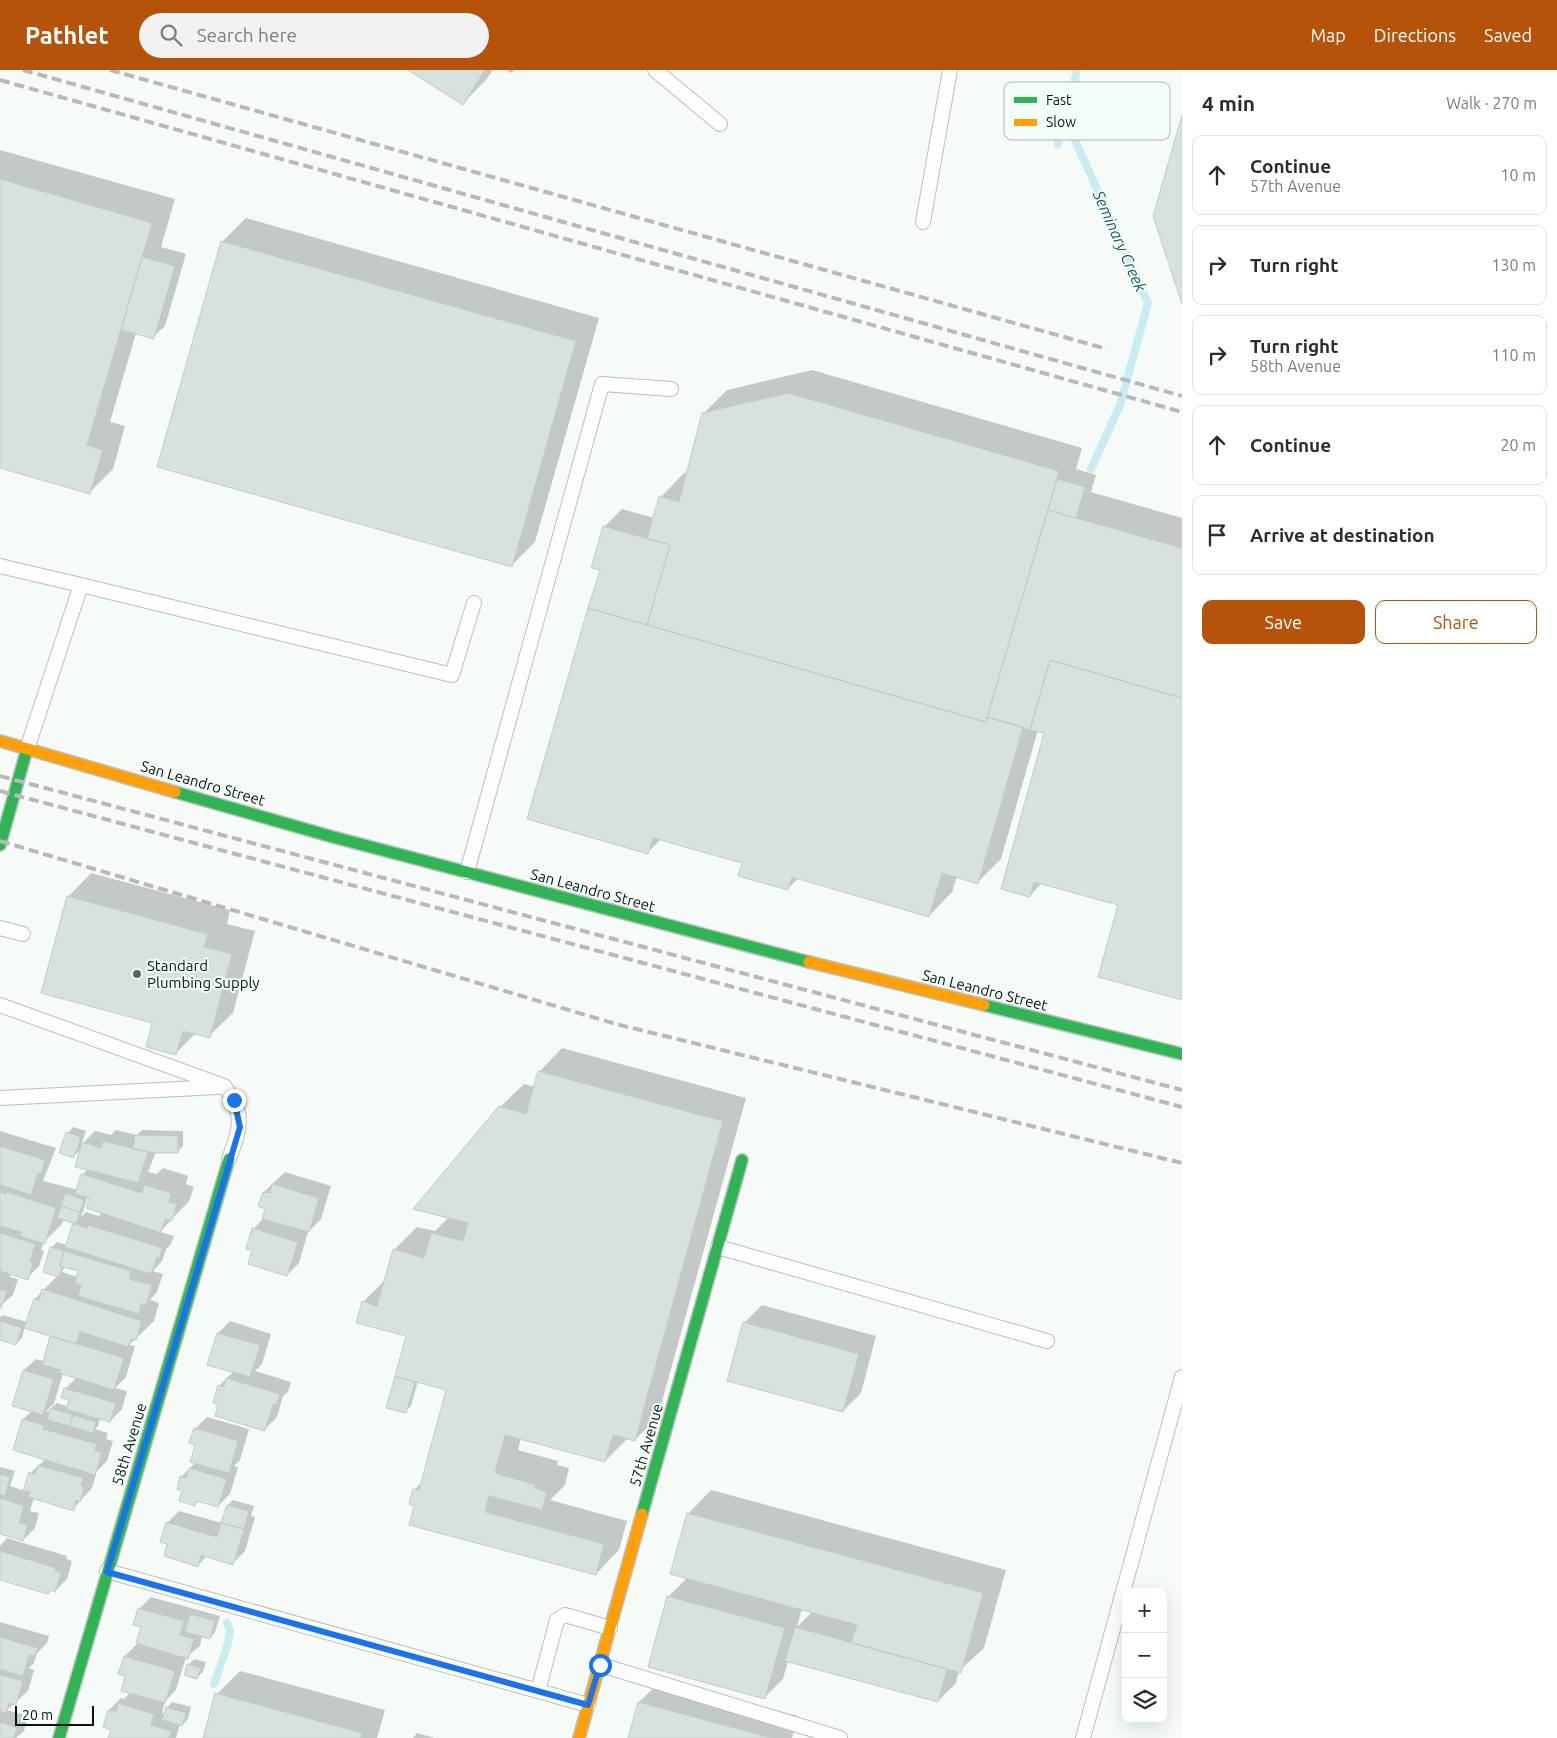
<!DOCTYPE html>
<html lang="en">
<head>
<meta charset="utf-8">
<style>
	:root { --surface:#fff; --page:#f2f2f3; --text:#2b2b33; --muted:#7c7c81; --line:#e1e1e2; --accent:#b45309 }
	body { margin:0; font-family:Ubuntu,sans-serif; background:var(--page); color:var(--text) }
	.controls { position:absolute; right:15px; bottom:15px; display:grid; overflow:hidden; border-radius:10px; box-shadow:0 5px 20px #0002 }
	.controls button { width:45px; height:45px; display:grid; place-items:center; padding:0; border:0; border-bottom:1px solid var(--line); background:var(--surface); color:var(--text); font:25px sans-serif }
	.scale { position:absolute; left:15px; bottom:12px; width:79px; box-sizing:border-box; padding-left:5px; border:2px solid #0a140f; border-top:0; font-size:14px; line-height:18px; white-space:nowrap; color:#0a140f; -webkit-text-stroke:4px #f3fef8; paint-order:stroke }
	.stop { position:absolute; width:15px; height:15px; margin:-11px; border:4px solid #1a73e8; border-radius:50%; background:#fff }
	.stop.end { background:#1a73e8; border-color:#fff; box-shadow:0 1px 5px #0008 }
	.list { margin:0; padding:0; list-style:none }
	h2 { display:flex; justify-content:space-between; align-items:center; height:65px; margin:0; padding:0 20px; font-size:21px }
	h2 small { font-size:16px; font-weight:400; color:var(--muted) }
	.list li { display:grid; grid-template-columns:32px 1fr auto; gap:15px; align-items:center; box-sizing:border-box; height:80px; margin:0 10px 10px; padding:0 10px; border:1px solid var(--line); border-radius:10px }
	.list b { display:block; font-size:19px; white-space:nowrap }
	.list p { margin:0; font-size:16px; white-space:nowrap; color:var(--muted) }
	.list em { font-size:16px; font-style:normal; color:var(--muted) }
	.actions { display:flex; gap:10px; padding:15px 20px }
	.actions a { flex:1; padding:11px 0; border:1px solid var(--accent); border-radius:10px; text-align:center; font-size:18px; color:var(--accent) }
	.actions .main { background:var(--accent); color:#fff }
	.icon { flex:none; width:28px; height:28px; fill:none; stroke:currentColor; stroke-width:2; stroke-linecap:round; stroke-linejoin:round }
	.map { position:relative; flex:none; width:1182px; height:1668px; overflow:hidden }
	header { display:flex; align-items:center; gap:30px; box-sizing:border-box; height:70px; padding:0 25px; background:var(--accent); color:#fff }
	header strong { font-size:24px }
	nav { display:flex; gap:28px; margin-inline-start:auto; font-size:18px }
	.search { width:350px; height:45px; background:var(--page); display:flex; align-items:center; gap:12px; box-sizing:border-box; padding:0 18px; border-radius:28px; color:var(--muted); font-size:19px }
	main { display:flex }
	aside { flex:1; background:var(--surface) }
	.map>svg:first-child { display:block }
</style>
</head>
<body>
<header>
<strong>Pathlet</strong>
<div class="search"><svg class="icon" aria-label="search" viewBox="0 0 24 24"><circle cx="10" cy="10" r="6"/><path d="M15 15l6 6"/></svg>Search here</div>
<nav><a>Map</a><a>Directions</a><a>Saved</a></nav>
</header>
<main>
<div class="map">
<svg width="1182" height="1668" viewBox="0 0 1182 1668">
	<rect width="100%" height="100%" fill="#f6fbf8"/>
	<path fill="#0003" fill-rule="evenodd" d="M410,0H493L486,10L463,33Z
		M506,0H515L511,3Z
		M0,80L175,129L161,177L186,184L165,256L153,267L136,263L110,352L125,356L113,399L89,423L0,397Z
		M246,148L599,248L535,472L511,496L222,172Z
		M812,300L1082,378L1076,399L1096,405L1091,422L1182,448V929L1120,834L1042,813L1030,826L1045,662L1038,660L1001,789L978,812L957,806L952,822L929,846L799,808L787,819L744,792L661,769L647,783L601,499L593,497L605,456L622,439L654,448L661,427L684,403L687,404L703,344L727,320Z
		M91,803L230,840L227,854L255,861L233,943L209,966L196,963L176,983L68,827Z
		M562,978L746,1028L658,1346L635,1370L628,1368L605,1391L521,1368L518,1380L558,1391L557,1395L569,1398L565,1415L550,1430L627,1451L619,1480L596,1504L416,1435L414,1420L423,1411L448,1319L418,1311L411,1336L405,1342L388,1337L408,1265L363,1232L386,1209L394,1180L417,1157L435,1161L449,1147L500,1037L524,1014L535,1017L539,1002Z
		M73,1057L86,1061L81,1075L95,1061L111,1065L116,1060L137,1065L142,1060L183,1061V1076L177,1082H156L148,1102L157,1104L163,1098L188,1106L186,1114L194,1117L189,1131L160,1162L174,1166L171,1174L166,1179L162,1191L153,1201L163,1204L157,1222L150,1230L159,1233L154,1251L129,1275L135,1276L126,1307L115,1318L127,1321L122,1339L110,1351L100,1348L98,1356L95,1359L108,1363L106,1369L113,1371L107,1391L94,1404L96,1405L92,1418L73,1439L34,1428L30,1441L39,1443L35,1458L23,1470L0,1463V1397L15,1401L10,1416L25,1421L30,1403L46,1389L14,1379L23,1349L32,1341L24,1300L36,1289L43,1291L53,1266L25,1257L22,1268L16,1274L0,1269V1247L3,1245L27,1252L35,1229L58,1205L51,1178L57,1172L67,1175L75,1152L64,1149L62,1154L44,1172L41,1180L44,1181L39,1196L27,1208L11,1203L10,1207L18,1209L13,1225L0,1236V1061L56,1078L43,1111L78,1120L83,1104L88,1099L82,1078L73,1087L68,1063ZM88,1126L91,1127L103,1142L99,1146L86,1142L81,1147ZM65,1196L80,1201L78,1207L62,1202ZM63,1303L77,1307L65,1319L70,1329L68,1337L57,1333L53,1337ZM53,1334L50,1342L46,1341Z
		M285,1102L331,1116L321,1149L308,1162L299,1193L287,1205L254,1179L253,1159L263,1149L266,1138L264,1122Z
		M762,1235L876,1266L861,1323L843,1341L744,1253Z
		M230,1251L271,1264L262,1294L255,1301L291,1312L288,1322L283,1326L277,1347L265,1359L220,1334L219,1316L234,1301L209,1294L218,1263Z
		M207,1347L249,1359L240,1390L234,1396L238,1397L230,1424L218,1436L199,1430L195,1434L184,1420L181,1407L196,1392L195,1359Z
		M711,1420L1006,1500L984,1578L959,1601L956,1613L938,1631L788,1591L783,1609L765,1627L668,1527L688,1507V1444ZM802,1538L813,1541L797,1557Z
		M233,1430L254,1436L251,1446L255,1447L245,1481L233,1493L207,1486L198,1495L169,1473L167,1453L179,1441L222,1453L228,1435Z
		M7,1468L67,1486L66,1489L72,1491L67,1509L55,1521L52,1519L48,1523L0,1509V1476Z
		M151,1527L220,1546L215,1562L210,1568L202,1566L200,1576L186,1587L176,1620L165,1631L162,1643L165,1644L167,1638L172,1632L191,1637L188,1649L182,1655L180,1654L176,1668H113L109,1640L121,1628L124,1629L131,1622L127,1605L125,1586L138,1573L142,1556L139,1539Z
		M0,1552L49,1566L47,1573L37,1583L34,1593L29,1598L34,1600L28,1621L7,1640L28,1646L24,1661L16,1668H0Z
		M194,1589L206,1592L203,1602L197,1607L188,1595Z
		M240,1601L385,1640L377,1668H204L217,1624Z
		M663,1609L798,1646L792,1668H629L639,1632Z
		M417,1663L435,1668H413Z"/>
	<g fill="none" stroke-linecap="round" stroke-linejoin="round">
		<path stroke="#c9ebf2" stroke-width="8" d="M1077,0L1066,50L1148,233L1120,335L1091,399
			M1058,74L1066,50
			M214,1614L227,1577L230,1561L227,1553"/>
	</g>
	<path fill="#d7e2e0" stroke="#c2cbc9" d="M408,0H485L463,35Z
		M1182,45V234L1153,146Z
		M0,109L152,153L87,375L103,380L90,424L0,398Z
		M221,171L576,271L512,497L157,397Z
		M142,187L175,196L154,269L121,260Z
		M788,323L1059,401L986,652L647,555L670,475L647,468L659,426L679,432L702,343Z
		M1057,409L1085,417L1076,448L1048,440Z
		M1048,440L1182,478V628L1050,590L1030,660L987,647Z
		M603,456L670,475L647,555L588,538L600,500L591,498Z
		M588,538L986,652L987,647L1023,657L978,814L942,803L929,847L792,807L788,820L738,806L742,793L653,768L648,784L527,749Z
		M1050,590L1182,628V930L1098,907L1118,835L1034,812L1030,827L1001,819L1044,663L1030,660Z
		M67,826L208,864L204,877L232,884L210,968L183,961L176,985L146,977L152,953L41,923Z
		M538,1001L723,1051L635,1371L613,1365L605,1392L505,1365L495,1403L536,1415L534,1418L547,1422L542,1440L489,1426L485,1442L604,1474L596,1505L409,1455L414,1436L409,1434L413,1419L419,1420L446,1320L395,1306L406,1266L356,1253L362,1231L377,1236L393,1179L424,1188L431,1163L463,1171L468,1153L413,1139L499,1036L526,1044Z
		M66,1062L81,1067L74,1088L59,1083Z
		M135,1065L178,1066V1083H155L133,1079Z
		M103,1071L148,1082L138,1113L75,1097L82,1072L101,1078Z
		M0,1076L45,1090L41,1104L38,1103L31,1125L0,1115Z
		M81,1104L142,1123L144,1115L171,1123L169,1132L177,1134L172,1151L165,1149L161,1163L86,1138L89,1128L75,1124Z
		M272,1114L319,1128L309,1162L262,1149L265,1139L258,1136L263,1122L270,1123Z
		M0,1122L6,1124L7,1122L56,1138L45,1174L20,1166L21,1162L0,1156Z
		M65,1123L84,1130L80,1142L61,1136Z
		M61,1136L80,1142L76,1154L57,1148Z
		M73,1153L87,1158L88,1155L162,1178L160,1188L157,1187L151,1204L65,1177Z
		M252,1158L298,1172L287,1206L248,1194L252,1180L246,1179Z
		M0,1163L35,1174L30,1192L33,1193L28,1210L0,1201Z
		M50,1177L64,1181L60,1196L62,1197L59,1207L43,1202Z
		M64,1181L131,1201L129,1209L152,1215L146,1236L141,1234L139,1244L78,1226L81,1215L75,1213L78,1201L60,1196Z
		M0,1219L7,1221L1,1238H0Z
		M42,1219L142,1251L136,1270L131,1269L128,1277L80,1262L76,1274L24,1258L34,1229L39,1230Z
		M0,1251L22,1258L16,1275L0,1270Z
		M743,1252L859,1284L843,1342L727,1311Z
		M217,1263L260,1275L250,1307L207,1295Z
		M50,1266L124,1288L114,1320L59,1303L61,1300L42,1295Z
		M23,1300L54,1309L43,1345L12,1336Z
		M395,1306L415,1312L406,1343L386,1338Z
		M226,1308L280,1324L276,1335L273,1334L265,1361L215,1346L218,1334L213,1333L218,1315L224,1317Z
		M64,1318L116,1333L110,1352L66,1339L69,1330L61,1328Z
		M50,1338L73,1345L69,1356L47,1350Z
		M73,1345L96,1352L93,1363L69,1356Z
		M22,1349L44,1355L43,1359L97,1374L95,1381L102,1383L95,1405L13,1380Z
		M194,1358L238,1371L229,1403L190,1392L195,1375L189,1373Z
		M38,1395L83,1408L81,1416L84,1417L80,1432L76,1430L74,1441L28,1427L30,1422L23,1421L29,1402L35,1404Z
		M189,1398L227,1409L218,1437L196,1431L195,1436L179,1431L182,1421L177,1419L180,1406L186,1408Z
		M0,1404L10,1407L5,1426L0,1424Z
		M0,1428L24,1436L19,1453L28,1455L23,1471L0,1464Z
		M227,1435L249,1441L244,1459L221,1453Z
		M687,1443L983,1523L961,1603L851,1573L857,1555L670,1504Z
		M166,1452L217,1467L221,1453L244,1459L233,1495L201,1485L198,1497L164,1486L167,1474L160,1472Z
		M0,1481L56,1498L55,1501L61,1503L55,1522L50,1520L48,1524L0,1510Z
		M667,1526L785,1558L765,1629L648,1597Z
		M138,1538L184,1551L180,1565L194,1569L188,1589L136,1573L141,1557L133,1555Z
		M190,1544L215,1551L210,1569L185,1562Z
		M795,1557L947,1599L938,1632L785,1591Z
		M0,1567L38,1578L35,1586L29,1585L23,1606L0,1599Z
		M124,1586L175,1601L165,1633L121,1621L125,1606L118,1604Z
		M187,1594L201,1598L197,1609L184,1605Z
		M0,1605L23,1611L16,1635L9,1633L6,1643L0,1641Z
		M215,1623L362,1663L361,1668H203Z
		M638,1632L772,1668H628Z
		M118,1633L154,1644L151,1655L171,1661L169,1668H108L111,1660L103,1657L108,1640L116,1642Z
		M166,1637L186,1643L182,1656L162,1650Z
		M0,1652L17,1658L14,1668H0Z"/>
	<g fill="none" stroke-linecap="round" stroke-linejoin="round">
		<g stroke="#b9c0bc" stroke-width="16">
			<path id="lane" d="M655,0L720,54
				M923,152L950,0
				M0,496L81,515L27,679
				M81,515L452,605L474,533
				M467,802L602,314L671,319
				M0,858L23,864
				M0,935L224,1016C246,1045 240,1058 229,1089
				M0,1028L218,1017
				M718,1177L1047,1271
				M107,1501L538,1621
				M601,1595L840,1668
				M588,1635L538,1621L557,1550L565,1545L610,1558
				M1083,1668L1182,1307"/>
		</g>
		<g stroke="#b9c0bc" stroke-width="14">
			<path id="fast" d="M175,722L333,767L809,892
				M0,775L27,679
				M984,935L1182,984
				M642,1444L742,1090
				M59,1668L229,1089"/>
		</g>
		<g stroke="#b9c0bc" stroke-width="14">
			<path id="slow" d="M0,671L175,722
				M809,892L984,935
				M579,1668L642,1444"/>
		</g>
		<use href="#lane" stroke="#fefefe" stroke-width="14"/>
		<use href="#fast" stroke="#30b455" stroke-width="11"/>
		<use href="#slow" stroke="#ff9f0a" stroke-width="11"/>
		<path stroke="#b8bab9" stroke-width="4" stroke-dasharray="10 5" stroke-linecap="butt" d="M23,0L1182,326
			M110,0L1107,279
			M0,10L1182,342
			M0,706L1182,1020
			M0,721L1182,1037
			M0,771L616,954L1182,1093"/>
	</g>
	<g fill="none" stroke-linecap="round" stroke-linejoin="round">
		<path stroke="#1a73e8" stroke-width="6" d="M234,1030L240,1057L107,1502L588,1635L600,1595"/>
	</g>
	<circle fill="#5d6561" stroke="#f3fef8" stroke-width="2" cx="137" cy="904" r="5"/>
	<g text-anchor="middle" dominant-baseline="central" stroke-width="4" stroke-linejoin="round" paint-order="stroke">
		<g font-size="15" fill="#0a140f" stroke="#f3fef8">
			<text transform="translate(203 713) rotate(16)">San Leandro Street</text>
			<text transform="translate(593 820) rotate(15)">San Leandro Street</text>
			<text transform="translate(985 920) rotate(14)">San Leandro Street</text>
			<text transform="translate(129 1374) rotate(-73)">58th Avenue</text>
			<text transform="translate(646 1375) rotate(-74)">57th Avenue</text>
		</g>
		<g font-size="15" fill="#0a140f" stroke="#f3fef8" text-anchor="start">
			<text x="147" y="895">Standard<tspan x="147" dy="17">Plumbing Supply</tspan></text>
		</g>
		<g font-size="16" font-style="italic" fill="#1e5b67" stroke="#f3fef8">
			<text transform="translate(1120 171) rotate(66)">Seminary Creek</text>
		</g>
	</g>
	<rect x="1004" y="12" width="166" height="58" rx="8" fill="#f3fef8" stroke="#adb8b2" stroke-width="1"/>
	<rect x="1014" y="27" width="23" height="6" fill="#30b455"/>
	<rect x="1014" y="49" width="23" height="7" fill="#ff9f0a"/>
	<g font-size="14" fill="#0a140f">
		<text x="1046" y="35">Fast</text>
		<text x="1046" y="57">Slow</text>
	</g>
</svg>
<div class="controls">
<button>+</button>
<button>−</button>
<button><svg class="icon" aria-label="layers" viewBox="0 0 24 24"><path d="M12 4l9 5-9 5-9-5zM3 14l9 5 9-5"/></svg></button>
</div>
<div class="scale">20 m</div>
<div class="stop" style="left:600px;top:1595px"></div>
<div class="stop end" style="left:234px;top:1030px"></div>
</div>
<aside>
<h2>4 min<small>Walk · 270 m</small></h2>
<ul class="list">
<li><svg class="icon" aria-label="ahead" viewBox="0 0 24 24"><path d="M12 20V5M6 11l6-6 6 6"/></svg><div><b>Continue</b><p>57th Avenue</p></div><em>10 m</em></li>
<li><svg class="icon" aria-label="right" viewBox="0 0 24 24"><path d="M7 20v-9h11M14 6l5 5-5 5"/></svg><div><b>Turn right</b></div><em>130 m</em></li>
<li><svg class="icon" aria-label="right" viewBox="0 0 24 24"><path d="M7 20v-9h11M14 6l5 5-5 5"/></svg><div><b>Turn right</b><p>58th Avenue</p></div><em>110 m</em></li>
<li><svg class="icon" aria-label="ahead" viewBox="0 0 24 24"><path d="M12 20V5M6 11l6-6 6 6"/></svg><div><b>Continue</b></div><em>20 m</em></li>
<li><svg class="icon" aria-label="arrive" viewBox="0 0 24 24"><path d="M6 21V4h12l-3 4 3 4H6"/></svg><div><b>Arrive at destination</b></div></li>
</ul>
<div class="actions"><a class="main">Save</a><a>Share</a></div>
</aside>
</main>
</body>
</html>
